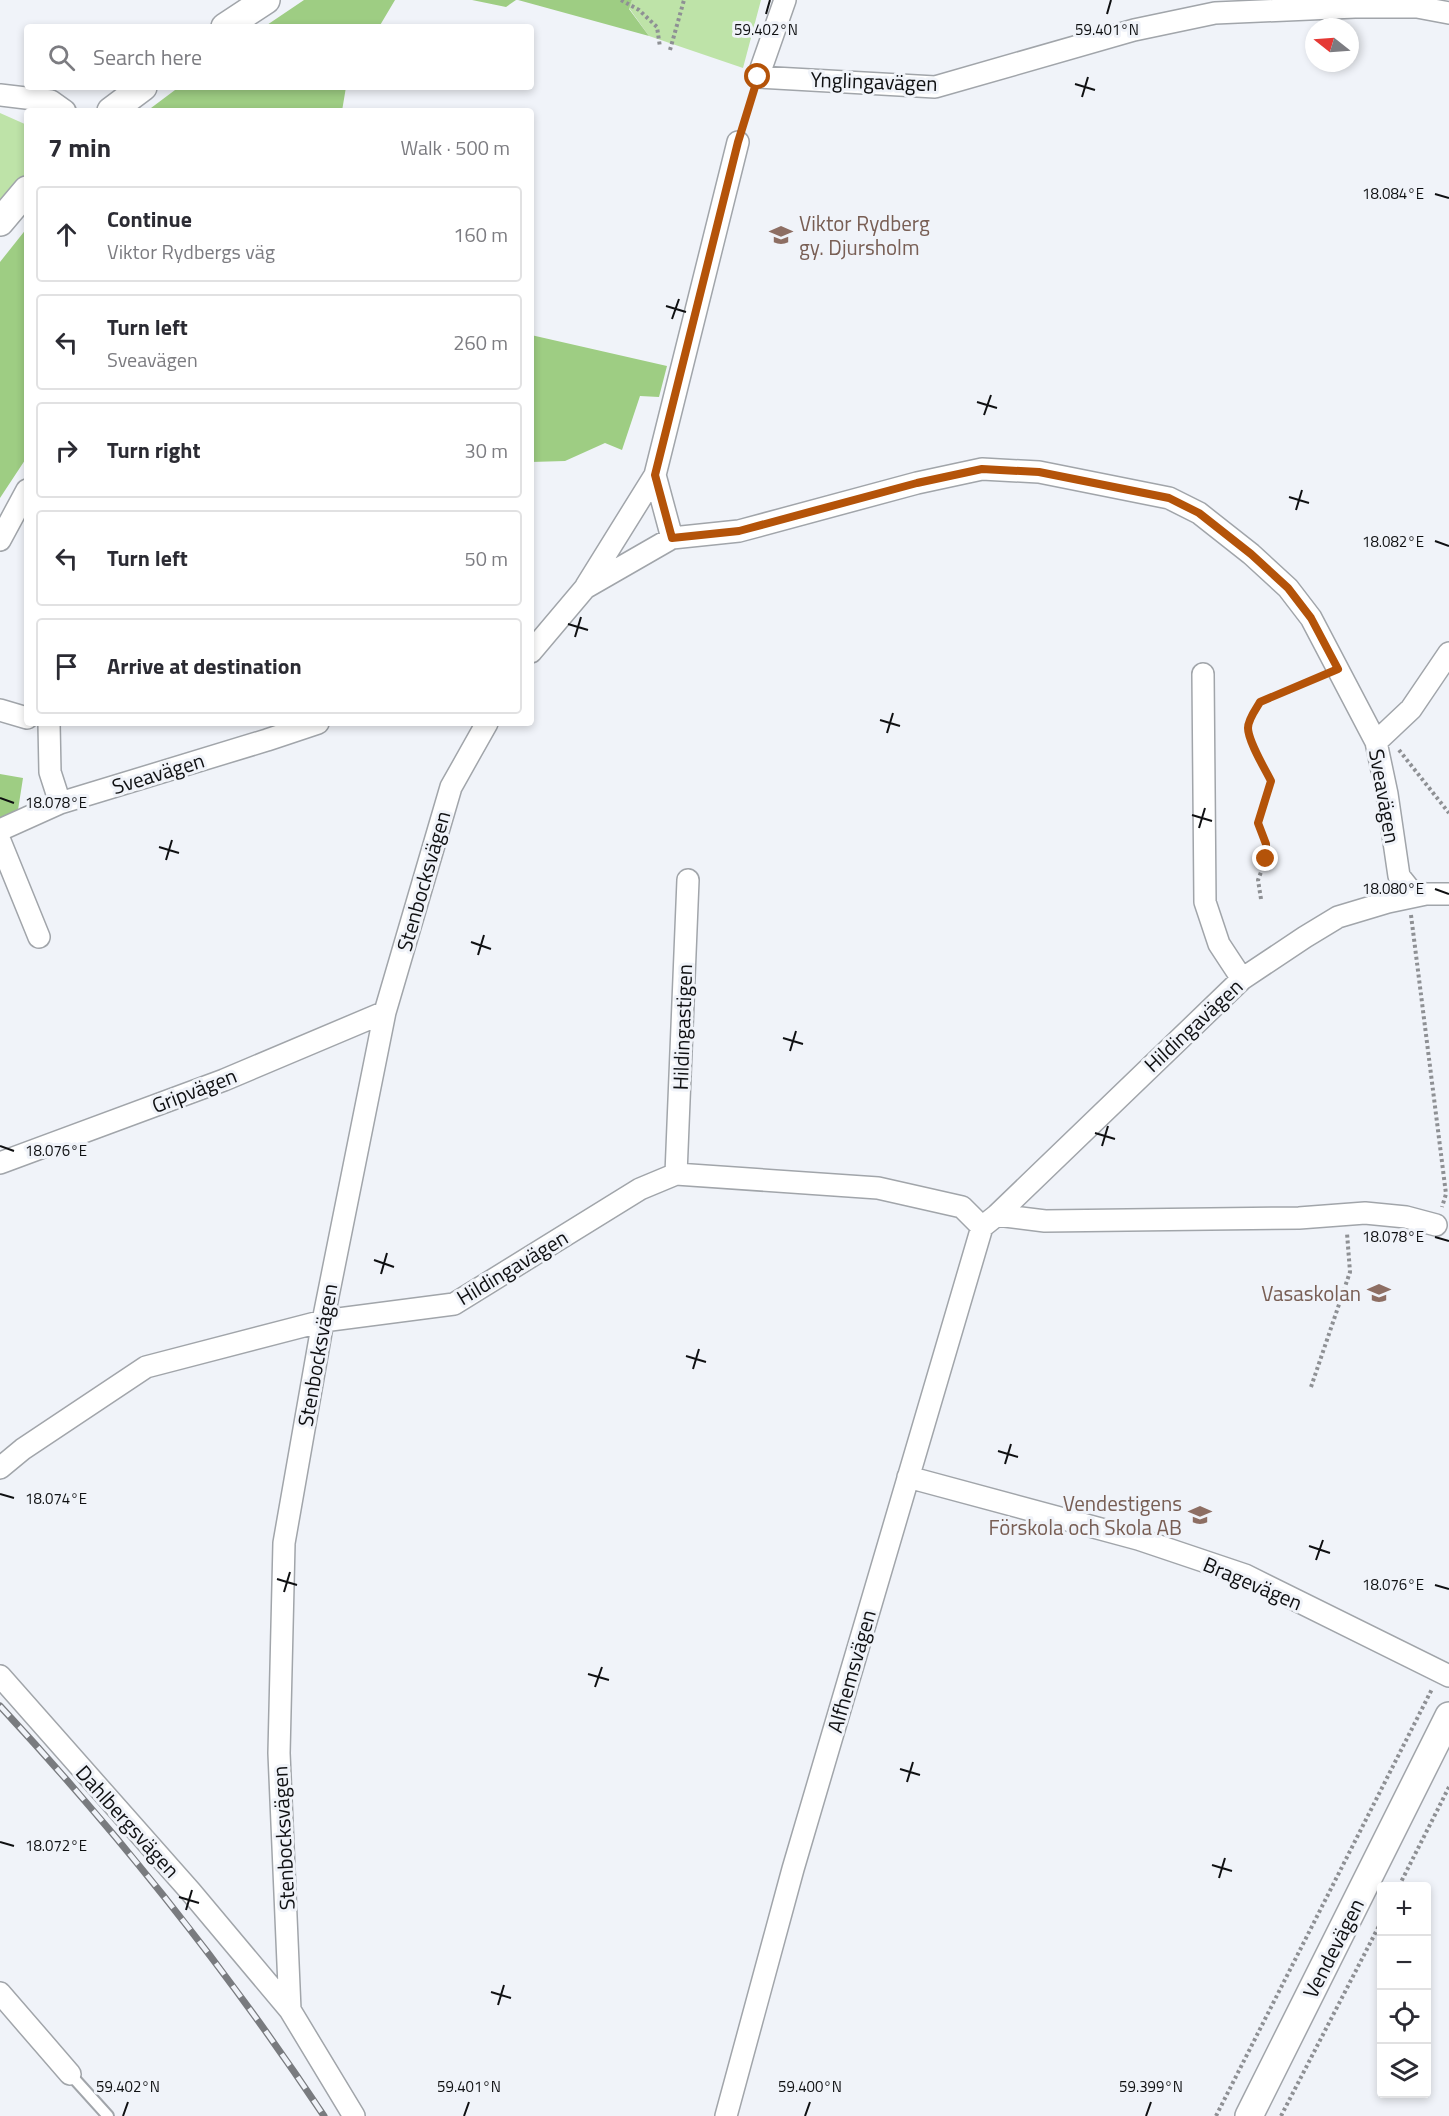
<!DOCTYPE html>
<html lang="en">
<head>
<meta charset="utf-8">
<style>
	:root { --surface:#fff; --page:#f7f7f7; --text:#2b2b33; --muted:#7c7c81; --line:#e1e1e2 }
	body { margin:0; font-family:"Titillium Web",sans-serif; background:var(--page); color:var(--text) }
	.controls { position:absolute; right:18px; bottom:18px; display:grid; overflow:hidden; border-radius:6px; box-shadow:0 3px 9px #0003 }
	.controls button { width:54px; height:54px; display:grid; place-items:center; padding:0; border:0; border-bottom:2px solid var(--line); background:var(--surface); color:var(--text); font:30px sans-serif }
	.compass { position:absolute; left:1305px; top:18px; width:54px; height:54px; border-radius:50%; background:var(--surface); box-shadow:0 3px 9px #0003; rotate:287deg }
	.stop { position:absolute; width:18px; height:18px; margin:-14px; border:4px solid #b45309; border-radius:50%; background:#fff }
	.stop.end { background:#b45309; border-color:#fff; box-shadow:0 2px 6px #0008 }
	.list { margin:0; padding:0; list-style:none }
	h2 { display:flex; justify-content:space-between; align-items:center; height:78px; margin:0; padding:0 24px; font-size:26px }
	h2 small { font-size:20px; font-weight:400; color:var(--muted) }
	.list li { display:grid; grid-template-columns:39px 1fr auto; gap:18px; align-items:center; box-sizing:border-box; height:96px; margin:0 12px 12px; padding:0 12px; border:2px solid var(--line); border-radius:6px }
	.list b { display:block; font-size:22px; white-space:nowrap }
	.list p { margin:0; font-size:20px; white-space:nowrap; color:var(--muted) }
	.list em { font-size:20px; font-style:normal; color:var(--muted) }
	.icon { flex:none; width:33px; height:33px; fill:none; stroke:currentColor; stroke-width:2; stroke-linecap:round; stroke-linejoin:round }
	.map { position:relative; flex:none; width:1449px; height:2116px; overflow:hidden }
	.search { position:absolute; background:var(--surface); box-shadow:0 3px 9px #0003; left:24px; top:24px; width:510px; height:66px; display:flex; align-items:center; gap:15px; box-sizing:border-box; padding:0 21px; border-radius:6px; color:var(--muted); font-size:22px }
	.panel { position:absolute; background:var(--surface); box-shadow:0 3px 9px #0003; left:24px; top:108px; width:510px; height:618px; border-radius:6px }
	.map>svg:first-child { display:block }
</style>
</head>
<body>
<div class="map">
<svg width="1449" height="2116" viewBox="0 0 1449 2116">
	<rect width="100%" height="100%" fill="#f0f3f9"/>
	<path fill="#bee3a8" d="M632,0H761L743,68L649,36L629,8Z
		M0,113L27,125V173L0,203Z"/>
	<path fill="#9ecd83" d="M304,0H395L379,27H264Z
		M472,0H516L506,7Z
		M518,0H632L629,9L649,36Z
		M179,87H346L342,111H147Z
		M27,228V457L0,498V262Z
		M531,335L667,366L659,397L640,396L622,450L605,443L565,461L531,462Z
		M0,774L23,778L18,810L0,818Z"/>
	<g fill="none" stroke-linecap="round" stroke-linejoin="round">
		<g stroke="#a1a5aa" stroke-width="14">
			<path id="service" d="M70,2074L108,2116"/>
		</g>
		<g stroke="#a1a5aa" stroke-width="24">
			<path id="minor" d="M785,0L758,77L935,87L1134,30L1215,13L1355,7H1417L1449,13
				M0,95L51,101L65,111
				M655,475L672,538
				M0,540L27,490
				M586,586L655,475L738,142
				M531,652L585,588L672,538L739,531L917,483L982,469L1039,472L1169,498L1199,513L1251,554L1288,588L1311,618L1376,742L1387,794L1399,876L1411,891L1426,894H1449
				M1203,674L1205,902L1219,944L1242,979
				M0,710L27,718
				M49,723L50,772L60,803
				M1376,742L1411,709L1449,653
				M0,830L60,803L267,740L318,723
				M0,841L39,937
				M0,1163L224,1080L385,1012
				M676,1174L688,880
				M997,1215L1045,1221L1299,1218L1365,1213L1406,1217L1436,1225
				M0,1468L23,1449L146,1367L323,1321L454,1304L640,1189L676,1174L878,1188L962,1207L982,1227L997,1215L1242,979L1305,937L1338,917L1388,902L1426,894
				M908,1477L1138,1539L1245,1575L1449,1676
				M0,1676L191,1892L290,2010L354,2116
				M0,1993L70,2074
				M290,2010L279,1753L284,1543L323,1321L385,1012L451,787L487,723
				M726,2116L793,1869L982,1227"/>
		</g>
		<g stroke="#a1a5aa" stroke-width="30">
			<path id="tertiary" d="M225,27L266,0
				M111,111L143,87
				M0,222L27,190
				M1249,2116L1449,1716"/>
		</g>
		<path stroke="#8e9094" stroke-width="4" stroke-dasharray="3 3" stroke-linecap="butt" d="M621,0L639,10L657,27L660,47
			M670,50L684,0
			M743,124L752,94
			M1399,750L1449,813
			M1261,899L1258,880L1266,859V844L1258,823L1271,781L1251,739L1248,728L1253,713L1260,702L1321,677
			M1411,915L1446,1194L1442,1207
			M1311,1387L1350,1272L1347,1233
			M1399,1886L1449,1787
			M1216,2116L1432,1689
			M1281,2116L1382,1920"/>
		<use href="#service" stroke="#fff" stroke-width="10"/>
		<use href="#minor" stroke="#fff" stroke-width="21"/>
		<use href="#tertiary" stroke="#fff" stroke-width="27"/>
		<g stroke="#797b7f" stroke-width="7">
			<path id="rail" d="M0,1706C119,1834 227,1970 324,2116"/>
		</g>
		<use href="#rail" stroke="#f0f3f9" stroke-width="4.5" stroke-dasharray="14" stroke-linecap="butt"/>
	</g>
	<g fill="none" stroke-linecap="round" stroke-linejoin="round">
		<path stroke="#b45309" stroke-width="8" d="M758,77L738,142L655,475L672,538L739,531L917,483L982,469L1039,472L1169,498L1199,513L1251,554L1288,588L1311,618L1338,669L1260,702C1256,709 1248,719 1248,728C1248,741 1265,769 1271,781L1258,823L1266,844V859"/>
	</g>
	<path fill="none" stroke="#0f1012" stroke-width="2" d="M766,14L770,0M1107,14L1111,0M1075,84L1095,90M1082,97L1088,77M1435,194L1449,198M666,306L686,312M672,319L679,299M977,402L997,408M984,415L991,395M1289,497L1309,503M1296,510L1302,490M1435,541L1449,546M568,624L588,630M575,637L581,617M880,720L900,726M887,733L893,713M0,798L14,803M1192,815L1212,821M1199,828L1205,808M159,847L179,853M166,860L172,840M1435,889L1449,894M471,942L491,949M478,955L484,935M783,1038L803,1044M790,1051L796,1031M1095,1133L1115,1139M0,1146L14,1151M1102,1146L1108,1126M1435,1237L1449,1241M374,1260L394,1267M381,1274L387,1253M686,1356L706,1362M693,1369L699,1349M998,1451L1018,1457M1005,1464L1011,1444M0,1494L14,1498M1309,1546L1330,1553M1316,1560L1323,1540M277,1579L297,1585M1435,1585L1449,1589M284,1592L290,1572M588,1674L609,1680M595,1687L602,1667M900,1769L920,1775M907,1782L913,1762M0,1842L14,1846M1212,1865L1232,1871M1219,1878L1225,1858M179,1897L199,1903M186,1910L192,1890M491,1992L511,1998M498,2005L504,1985M123,2116L128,2102M464,2116L469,2102M805,2116L810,2102M1146,2116L1151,2102"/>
	<defs>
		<g id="school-bare" transform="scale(1.8)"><path d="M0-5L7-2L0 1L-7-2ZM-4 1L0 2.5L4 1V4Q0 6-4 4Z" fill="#8d6e63" stroke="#f0f3f9" stroke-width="2.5" paint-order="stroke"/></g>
	</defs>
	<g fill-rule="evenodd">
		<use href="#school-bare" x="781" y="235"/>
		<use href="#school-bare" x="1379" y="1293"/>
		<use href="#school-bare" x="1200" y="1515"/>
	</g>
	<g text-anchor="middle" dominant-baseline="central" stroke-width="6" stroke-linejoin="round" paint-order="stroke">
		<g font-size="21" fill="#0f1012" stroke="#f0f3f9">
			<text transform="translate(874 81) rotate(2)">Ynglingavägen</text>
			<text transform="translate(158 773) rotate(-17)">Sveavägen</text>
			<text transform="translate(1385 796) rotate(80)">Sveavägen</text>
			<text transform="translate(423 881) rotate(-74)">Stenbocksvägen</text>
			<text transform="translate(1193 1025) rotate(-43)">Hildingavägen</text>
			<text transform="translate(682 1027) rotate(-88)">Hildingastigen</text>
			<text transform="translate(194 1090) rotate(-21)">Gripvägen</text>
			<text transform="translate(512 1267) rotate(-31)">Hildingavägen</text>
			<text transform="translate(317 1355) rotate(-80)">Stenbocksvägen</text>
			<text transform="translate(1253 1583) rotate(23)">Bragevägen</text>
			<text transform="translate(851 1671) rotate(-74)">Alfhemsvägen</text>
			<text transform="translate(128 1821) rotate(48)">Dahlbergsvägen</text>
			<text transform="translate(283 1838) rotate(-93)">Stenbocksvägen</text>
			<text transform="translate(1333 1948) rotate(-63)">Vendevägen</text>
		</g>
		<g font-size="21" fill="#785e54" stroke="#f0f3f9" text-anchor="end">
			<text x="799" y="223" text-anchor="start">Viktor Rydberg<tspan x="799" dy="24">gy. Djursholm</tspan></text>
			<text x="1361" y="1293">Vasaskolan</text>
			<text x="1182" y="1503">Vendestigens<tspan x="1182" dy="24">Förskola och Skola AB</tspan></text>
		</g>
	</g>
	<g font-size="15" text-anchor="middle" fill="#0f1012" stroke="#f0f3f9" stroke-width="6" stroke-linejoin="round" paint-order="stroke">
		<text x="766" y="35">59.402°N</text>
		<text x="1107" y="35">59.401°N</text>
		<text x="1393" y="199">18.084°E</text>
		<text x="1393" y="547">18.082°E</text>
		<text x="56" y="808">18.078°E</text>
		<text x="1393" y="894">18.080°E</text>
		<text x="56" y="1156">18.076°E</text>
		<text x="1393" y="1242">18.078°E</text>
		<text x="56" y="1504">18.074°E</text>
		<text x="1393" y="1590">18.076°E</text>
		<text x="56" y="1851">18.072°E</text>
		<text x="128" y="2092">59.402°N</text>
		<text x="469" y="2092">59.401°N</text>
		<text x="810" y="2092">59.400°N</text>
		<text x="1151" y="2092">59.399°N</text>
	</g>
</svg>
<div class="controls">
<button>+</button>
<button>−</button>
<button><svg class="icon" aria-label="locate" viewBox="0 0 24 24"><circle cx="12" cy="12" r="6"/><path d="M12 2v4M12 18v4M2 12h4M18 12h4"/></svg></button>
<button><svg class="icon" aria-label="layers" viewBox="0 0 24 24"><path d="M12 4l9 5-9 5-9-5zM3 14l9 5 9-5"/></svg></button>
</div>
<svg class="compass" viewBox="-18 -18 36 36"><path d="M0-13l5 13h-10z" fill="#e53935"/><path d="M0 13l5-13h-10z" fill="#7c7c81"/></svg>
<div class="stop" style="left:758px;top:77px"></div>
<div class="stop end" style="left:1266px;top:859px"></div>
<div class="search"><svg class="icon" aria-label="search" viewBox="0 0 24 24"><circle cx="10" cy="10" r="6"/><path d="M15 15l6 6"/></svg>Search here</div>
<section class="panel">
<h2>7 min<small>Walk · 500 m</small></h2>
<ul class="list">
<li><svg class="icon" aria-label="ahead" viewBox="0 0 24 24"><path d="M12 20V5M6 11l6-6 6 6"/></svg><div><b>Continue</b><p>Viktor Rydbergs väg</p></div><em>160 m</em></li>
<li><svg class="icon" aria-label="left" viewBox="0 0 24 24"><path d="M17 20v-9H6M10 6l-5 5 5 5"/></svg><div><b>Turn left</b><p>Sveavägen</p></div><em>260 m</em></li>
<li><svg class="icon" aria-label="right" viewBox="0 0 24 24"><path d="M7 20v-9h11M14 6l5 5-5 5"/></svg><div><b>Turn right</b></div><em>30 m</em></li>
<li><svg class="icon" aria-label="left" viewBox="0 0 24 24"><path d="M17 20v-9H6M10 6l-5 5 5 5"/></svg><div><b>Turn left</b></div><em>50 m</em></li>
<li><svg class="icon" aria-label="arrive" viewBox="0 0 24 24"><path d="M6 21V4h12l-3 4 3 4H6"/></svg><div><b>Arrive at destination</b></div></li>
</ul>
</section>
</div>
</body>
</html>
